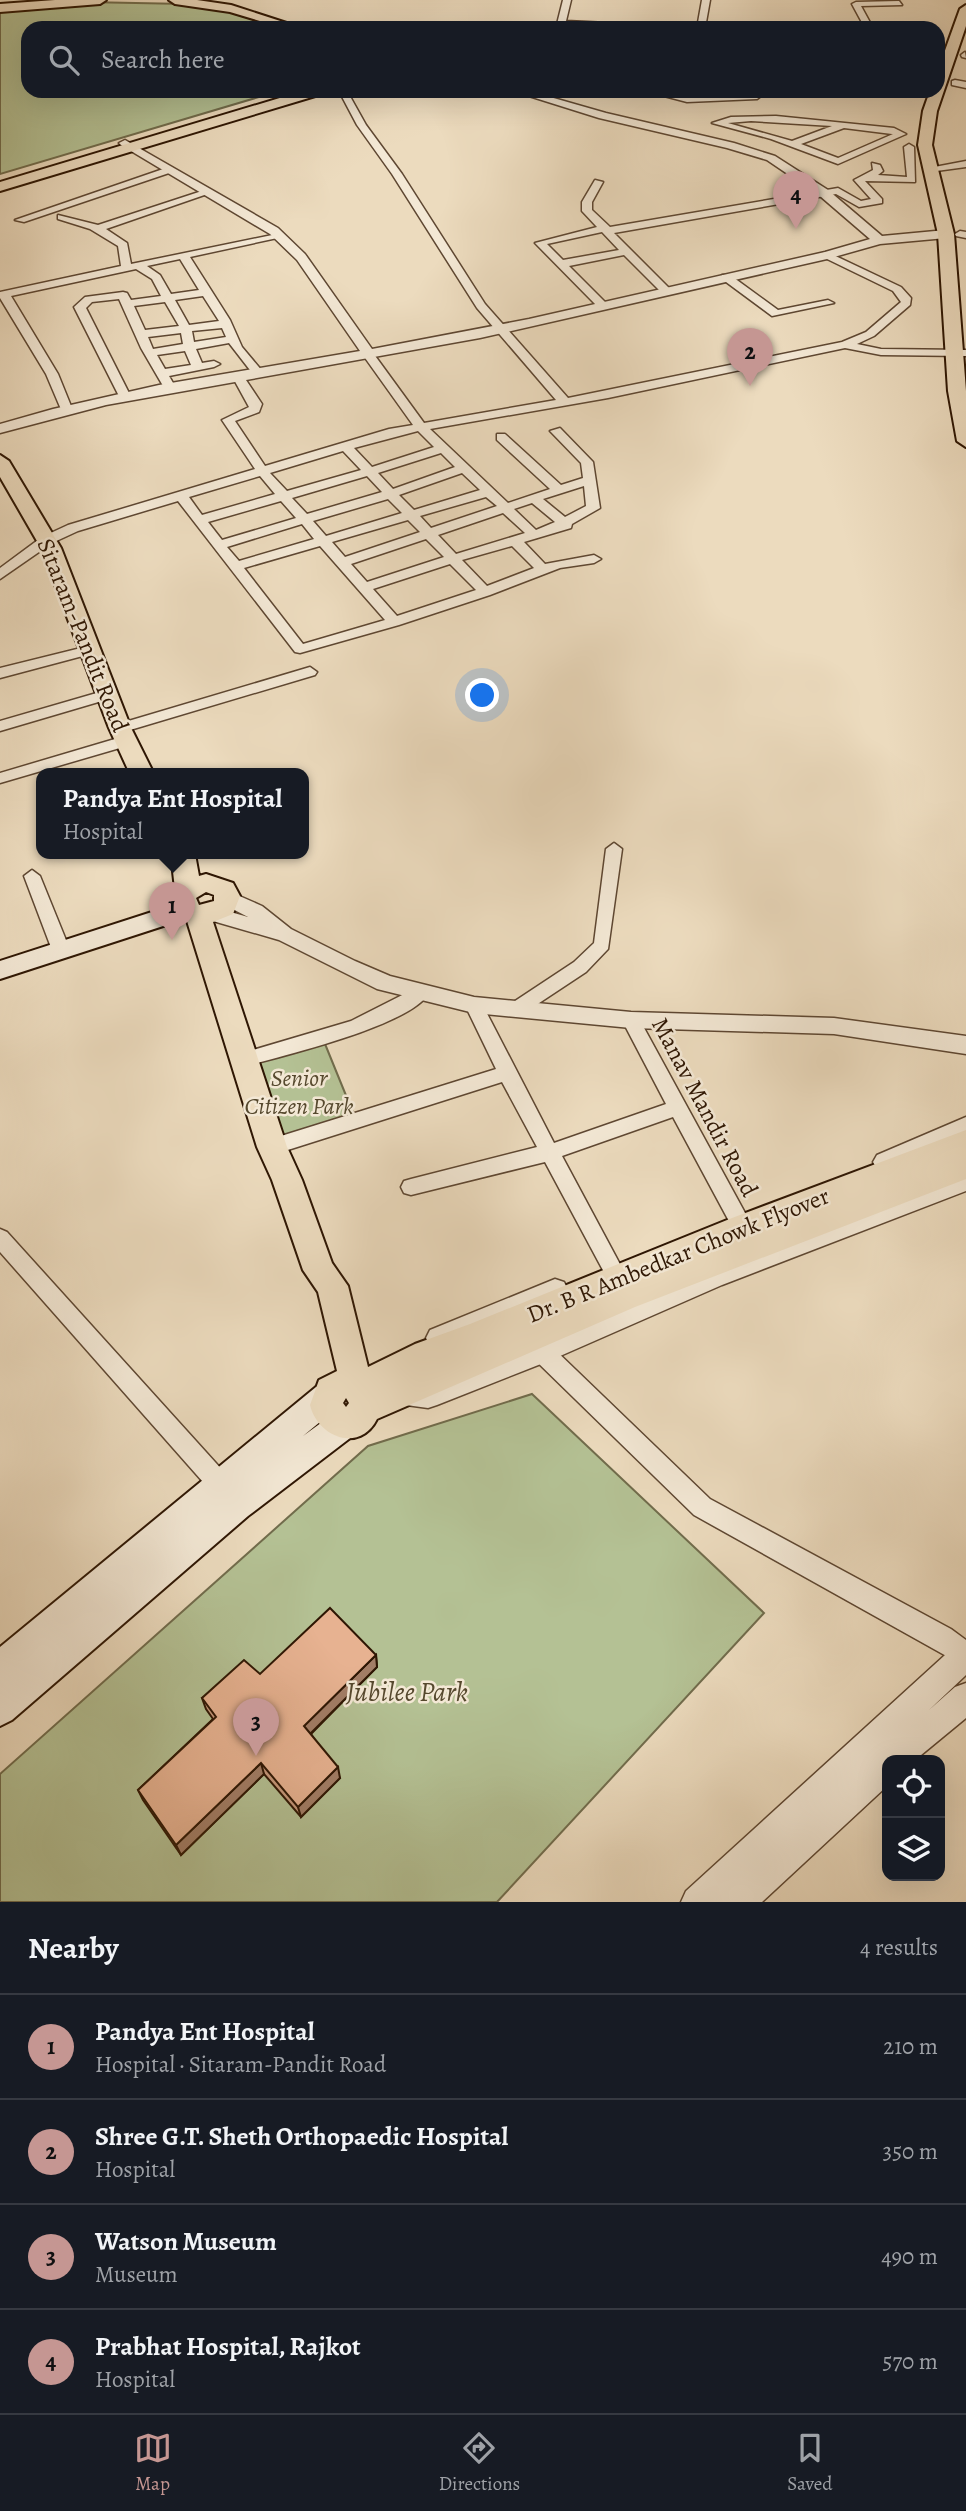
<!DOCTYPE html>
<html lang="en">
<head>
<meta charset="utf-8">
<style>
	:root { --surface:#171b24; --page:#242831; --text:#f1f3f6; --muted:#9ea1a6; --line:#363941; --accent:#c59692 }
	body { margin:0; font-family:Alegreya,serif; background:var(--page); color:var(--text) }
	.controls { position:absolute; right:21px; bottom:21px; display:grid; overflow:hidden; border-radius:14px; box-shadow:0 7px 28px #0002 }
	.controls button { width:63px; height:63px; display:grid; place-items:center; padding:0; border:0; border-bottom:2px solid var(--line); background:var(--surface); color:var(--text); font:35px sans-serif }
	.you { position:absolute; left:483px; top:696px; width:24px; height:24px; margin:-18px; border:5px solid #fff; border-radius:50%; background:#1a73e8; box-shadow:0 0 0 10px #1a73e833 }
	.badge { display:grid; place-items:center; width:46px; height:46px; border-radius:50%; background:var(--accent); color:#111; font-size:23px; font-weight:700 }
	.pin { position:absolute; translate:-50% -58px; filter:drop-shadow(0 2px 4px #0008) }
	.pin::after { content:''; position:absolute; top:37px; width:24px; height:21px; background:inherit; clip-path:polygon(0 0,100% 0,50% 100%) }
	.popup { position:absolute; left:36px; top:768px; width:273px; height:91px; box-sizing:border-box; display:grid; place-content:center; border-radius:14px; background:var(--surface); filter:drop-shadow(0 2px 5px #0005); font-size:23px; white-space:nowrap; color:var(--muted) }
	.popup b { font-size:26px; color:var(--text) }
	.popup::after { content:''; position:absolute; left:50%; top:100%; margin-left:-14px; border:14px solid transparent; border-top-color:var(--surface) }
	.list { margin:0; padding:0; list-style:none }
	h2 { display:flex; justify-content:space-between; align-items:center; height:91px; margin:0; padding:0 28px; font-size:30px }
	h2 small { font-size:23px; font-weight:400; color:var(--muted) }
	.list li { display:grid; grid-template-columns:46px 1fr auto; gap:21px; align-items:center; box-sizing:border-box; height:105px; padding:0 28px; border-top:2px solid var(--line) }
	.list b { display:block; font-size:26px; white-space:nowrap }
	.list p { margin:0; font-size:23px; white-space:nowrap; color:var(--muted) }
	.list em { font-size:23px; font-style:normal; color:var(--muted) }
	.icon { flex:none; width:38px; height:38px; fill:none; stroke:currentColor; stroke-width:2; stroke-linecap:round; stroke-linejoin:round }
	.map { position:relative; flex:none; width:966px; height:1902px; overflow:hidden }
	.search { position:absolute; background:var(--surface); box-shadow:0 7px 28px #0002; left:21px; right:21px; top:21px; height:77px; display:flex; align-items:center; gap:18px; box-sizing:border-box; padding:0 24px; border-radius:21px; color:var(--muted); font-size:26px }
	.sheet { height:511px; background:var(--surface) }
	nav { display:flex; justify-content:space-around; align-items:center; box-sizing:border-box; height:98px; border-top:2px solid var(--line); background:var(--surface); font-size:19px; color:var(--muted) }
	nav a { display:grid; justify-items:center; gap:4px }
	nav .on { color:var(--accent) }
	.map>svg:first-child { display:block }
</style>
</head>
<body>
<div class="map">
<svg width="966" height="1902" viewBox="0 0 966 1902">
	<rect width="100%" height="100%" fill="#ecdbbe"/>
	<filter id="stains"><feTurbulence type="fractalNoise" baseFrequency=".00286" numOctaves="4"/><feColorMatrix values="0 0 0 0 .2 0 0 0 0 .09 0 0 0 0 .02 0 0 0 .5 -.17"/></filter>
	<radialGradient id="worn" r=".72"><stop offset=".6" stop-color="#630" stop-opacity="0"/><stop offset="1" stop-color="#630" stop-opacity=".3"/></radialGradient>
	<path fill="#b4c194" stroke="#716c4c" stroke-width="2" d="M85,2L186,4L222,10L282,28H28V91H279L0,174V12Z
		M323,1039L356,1120L272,1147L243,1060Z
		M532,1394L764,1613L497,1902H0V1774L368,1446Z"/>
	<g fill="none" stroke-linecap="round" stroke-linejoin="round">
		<g stroke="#5e4732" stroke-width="3">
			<path id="minor" d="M563,0H571L566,21L672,26L676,28L565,26L564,28H556Z
				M702,0H710L705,28H697Z
				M899,1L902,5L861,6L873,28H865L852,4L856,2Z
				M965,52L966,58L962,57L961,55Z
				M955,80L966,82V88L952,85V81Z
				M339,91H347L366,125L402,174L485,304L568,398L842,342L866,332L901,302L893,291L823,257V253L827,252L901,287L911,298L910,305L874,336L857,344L881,349L966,350V356L881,355L845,348L608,398L430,429L508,503L550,489L497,440V434H505L561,485L583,478L581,463L550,431L560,428L593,462L600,508L572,524L571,528L524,542L545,564L594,555L601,559L594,563L560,568L490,595L399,625L300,653L295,652L178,501L78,531L52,543L0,579V568L42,537L68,525L255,469L222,420L249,407L232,376L234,374H242L262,404L259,412L235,421L265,466L389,429L413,425L363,355L369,352L373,353L424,423L556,400L477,308L392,174L357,125ZM418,431L434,447L372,467L354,448ZM343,451L361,470L287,491L270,473ZM441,453L455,467L393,489L378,473ZM462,473L480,490L414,510L399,495ZM260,476L275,494L202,515L189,497ZM367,476L382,492L307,514L292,498ZM584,486L586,506L565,517L543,499ZM486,497L497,506L431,528L420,516ZM388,499L402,513L326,536L313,521ZM281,501L296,518L222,540L208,522ZM532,503L555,522L536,530L514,509ZM503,513L525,533L456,554L438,535ZM408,520L420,532L345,557L332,542ZM302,524L314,539L239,561L227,547ZM426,539L444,557L367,582L351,564ZM320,546L385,620L303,644L244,568ZM512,546L534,568L487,586L462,560ZM450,564L476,590L397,616L373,589Z
				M645,91H662L687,96L757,93L761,96L757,99L687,102Z
				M776,116L894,128L906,134L838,164L771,139L712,123L731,117ZM751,121L832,126L792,141L728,123ZM844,128L892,134H893L838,158L801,144Z
				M909,144L914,147L915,182L865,181L882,199V203L859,207L836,194L614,233L670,289V293H662L624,255L569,266L608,305L598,307L535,243L597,227L582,211V202L595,180L603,182L592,202V210L610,227L838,188L861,201L871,199L854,180L873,170L872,163L880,165L883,171L878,175L907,177L904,147ZM602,232L619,250L563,260L547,244Z
				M966,161V167L929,172L924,169Z
				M169,167L174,170L172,172L24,222L15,220Z
				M205,190L213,192L106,229L127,243L131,264L282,233V237L190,257L230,320L242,347L263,372L253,374L229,343L196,349L202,363L214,361L220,364L214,367L169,376L176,388L166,391L141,348L119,299L92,302L86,308L131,397L121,400L74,307L85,297L123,292L127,293L131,300L161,296L152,279L136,269L11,296L58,374L73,411L63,414L46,374L0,298V292L121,266L118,246L90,229L58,219V215L98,225ZM180,259L199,290L171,294L160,275L147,266ZM203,296L219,321L189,325L175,300ZM165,302L179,326L145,330L134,306ZM222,328L226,337L194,342L192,331ZM181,333L183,344L153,349L148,337ZM185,351L191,365L165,369L157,355Z
				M960,231L966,232V238L956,236L955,234Z
				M722,275H730L778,310L828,300L834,303L772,316L722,279Z
				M89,646L94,647L96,650L94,653L0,678V668Z
				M310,667L317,672L315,675L120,733L112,728L115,725Z
				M107,690L112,692L114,695L112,698L0,731V721Z
				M125,736L130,737L133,741L130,745L0,783V773Z
				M614,843L622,849L608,949L586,972L521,1015H509L506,1010L509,1005L574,962L594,943L606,849Z
				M32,870L40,876L70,950L67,955H55L52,950L24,876Z
				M420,986L426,988L429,993C410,1026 281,1056 243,1067L236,1065L234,1060L236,1055L351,1021Z
				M474,998L480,1000L554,1143L666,1104L622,1020L625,1015H637L744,1211L747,1217L744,1223L737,1225L730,1223L673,1117L562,1156L622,1268L619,1274L612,1277L605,1274L545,1162L411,1195L404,1193L401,1187L404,1181L411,1179L537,1147L502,1082L272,1155L265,1153L262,1147L265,1141L496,1069L465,1005L468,1000Z
				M0,1229L7,1232L234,1483L237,1491L234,1499L226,1502L218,1499L0,1252Z
				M542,1342L550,1345L710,1499L951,1629L966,1640V1667L694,1515L534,1359L531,1352L534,1345Z"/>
		</g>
		<g stroke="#5e4732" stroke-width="3">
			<path id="tertiary" d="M513,91H529L606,113L734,143L775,156L828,190L882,236L946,230L952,234L946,238L880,244L827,259L480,338L106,405L0,433V424L53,409L159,385L360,351L297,260L270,234L121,145L119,143L125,140L278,228L305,254L372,349L529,319L825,252L870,239L820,196L767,160L727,148L599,118Z
				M228,891L262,906L291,929L355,961L390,976L474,997L631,1012L834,1018L966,1036V1054L834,1034L631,1028L474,1013L377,989L279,940L206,919L203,914L206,909L213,907L248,917L221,903L218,898L221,893Z
				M966,1117V1136L893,1169L885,1172L877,1169L873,1162L877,1155Z
				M966,1171V1191L722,1285L551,1360L437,1405L428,1408L406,1405L402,1396L406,1387L428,1384L533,1344L704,1269Z
				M555,1279L564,1282L568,1290L564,1298L439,1349L430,1346L426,1338L430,1330Z
				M966,1640V1675L929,1710L955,1687L966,1683V1718L915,1760H887V1786L762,1902H681L686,1891L956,1645Z"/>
		</g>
		<g stroke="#2e1603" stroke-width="4">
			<path id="secondary" d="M186,901L194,904L198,910L194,916L0,979V961Z
				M327,1383L338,1387L342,1397L338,1407L303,1436L336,1412L347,1408L358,1412L363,1422L358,1432L248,1516L12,1720L0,1726V1647L316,1387Z"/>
		</g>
		<g stroke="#2e1603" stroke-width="4">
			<path id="primary" d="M55,0H106L100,4L0,12V4Z
				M169,0H197L231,5L302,28H283L230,12L175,4Z
				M966,5V26L937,111L932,145L954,234L966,391V447L957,441L948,391L938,234L918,145L923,111L930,91H938V70L960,9Z
				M303,91H324L322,94L0,191V182Z
				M0,455L9,461L61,548L131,728L154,774H130L109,728L41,548L0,477Z
				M171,854H195L199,876L206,874L233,883L240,896L233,914L213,922L287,1147L302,1180L332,1263L348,1286L368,1367L415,1344L470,1324L732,1218L966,1130V1179L635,1307L377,1419C360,1453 318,1438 310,1405L319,1380L337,1371L318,1292L303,1270L272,1180L257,1147L187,921L182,919L170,905L175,889ZM206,892L214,895V901L199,905L196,898ZM346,1398L349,1403L346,1407L343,1403Z"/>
		</g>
		<use href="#minor" fill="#f3e8d5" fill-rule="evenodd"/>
		<use href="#tertiary" fill="#f3e8d5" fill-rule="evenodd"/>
		<use href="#secondary" fill="#f3e8d5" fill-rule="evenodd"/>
		<use href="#primary" fill="#ecdbbe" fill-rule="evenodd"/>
	</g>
	<path fill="#c7997d" stroke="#2e1603" stroke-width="2" d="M376,1655L377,1667L311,1734L340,1778L301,1817L264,1774L181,1855L143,1800L138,1790L213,1719L206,1709L202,1698L260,1674Z"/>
	<path fill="#a27d66" stroke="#2e1603" stroke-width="2" d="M376,1655L377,1667L307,1737L304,1726Z
		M261,1763L264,1774L181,1855L176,1845Z
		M338,1767L340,1778L301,1817L298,1807Z"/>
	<path fill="#e7b291" stroke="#2e1603" stroke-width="2" d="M330,1608L376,1655L304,1726L338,1767L298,1807L261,1763L176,1845L138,1790L216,1717L202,1698L244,1660L260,1674Z"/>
	<g text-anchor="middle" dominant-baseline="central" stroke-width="5" stroke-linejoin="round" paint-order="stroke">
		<g font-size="24" fill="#2e1603" stroke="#f3e8d5">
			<text transform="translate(83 635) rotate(68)">Sitaram-Pandit Road</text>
			<text transform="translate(705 1107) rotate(62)">Manav Mandir Road</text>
			<text transform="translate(678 1255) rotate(-22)">Dr. B R Ambedkar Chowk Flyover</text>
		</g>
		<g font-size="24" font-style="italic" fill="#56492e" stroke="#f3e8d5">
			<text x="299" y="1078">Senior<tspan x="299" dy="28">Citizen Park</tspan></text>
		</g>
		<g font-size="28" font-style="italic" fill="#56492e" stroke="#f3e8d5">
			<text x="407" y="1692">Jubilee Park</text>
		</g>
	</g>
	<rect width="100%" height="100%" filter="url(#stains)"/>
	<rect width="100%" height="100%" fill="url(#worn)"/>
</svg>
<div class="controls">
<button><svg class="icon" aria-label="locate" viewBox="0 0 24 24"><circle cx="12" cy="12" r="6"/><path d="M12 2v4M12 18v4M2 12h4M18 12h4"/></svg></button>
<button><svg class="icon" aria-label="layers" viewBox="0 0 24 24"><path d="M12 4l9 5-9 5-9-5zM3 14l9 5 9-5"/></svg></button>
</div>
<div class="you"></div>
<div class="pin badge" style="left:172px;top:940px">1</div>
<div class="popup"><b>Pandya Ent Hospital</b>Hospital</div>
<div class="pin badge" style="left:750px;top:386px">2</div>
<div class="pin badge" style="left:256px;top:1756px">3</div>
<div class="pin badge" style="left:796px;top:229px">4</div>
<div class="search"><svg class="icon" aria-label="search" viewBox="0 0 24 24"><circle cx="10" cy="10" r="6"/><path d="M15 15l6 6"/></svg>Search here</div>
</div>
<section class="sheet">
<h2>Nearby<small>4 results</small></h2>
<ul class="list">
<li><span class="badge">1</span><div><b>Pandya Ent Hospital</b><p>Hospital · Sitaram-Pandit Road</p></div><em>210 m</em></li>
<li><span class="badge">2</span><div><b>Shree G.T. Sheth Orthopaedic Hospital</b><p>Hospital</p></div><em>350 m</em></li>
<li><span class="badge">3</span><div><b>Watson Museum</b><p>Museum</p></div><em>490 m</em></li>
<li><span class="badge">4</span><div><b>Prabhat Hospital, Rajkot</b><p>Hospital</p></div><em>570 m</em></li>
</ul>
</section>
<nav>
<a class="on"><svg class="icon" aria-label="map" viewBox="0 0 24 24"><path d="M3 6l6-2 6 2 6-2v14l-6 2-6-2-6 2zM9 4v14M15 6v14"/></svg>Map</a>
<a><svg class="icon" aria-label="directions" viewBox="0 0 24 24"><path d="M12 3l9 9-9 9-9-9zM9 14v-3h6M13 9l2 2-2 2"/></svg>Directions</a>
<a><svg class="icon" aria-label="saved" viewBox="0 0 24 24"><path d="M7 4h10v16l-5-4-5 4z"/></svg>Saved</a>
</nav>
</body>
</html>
